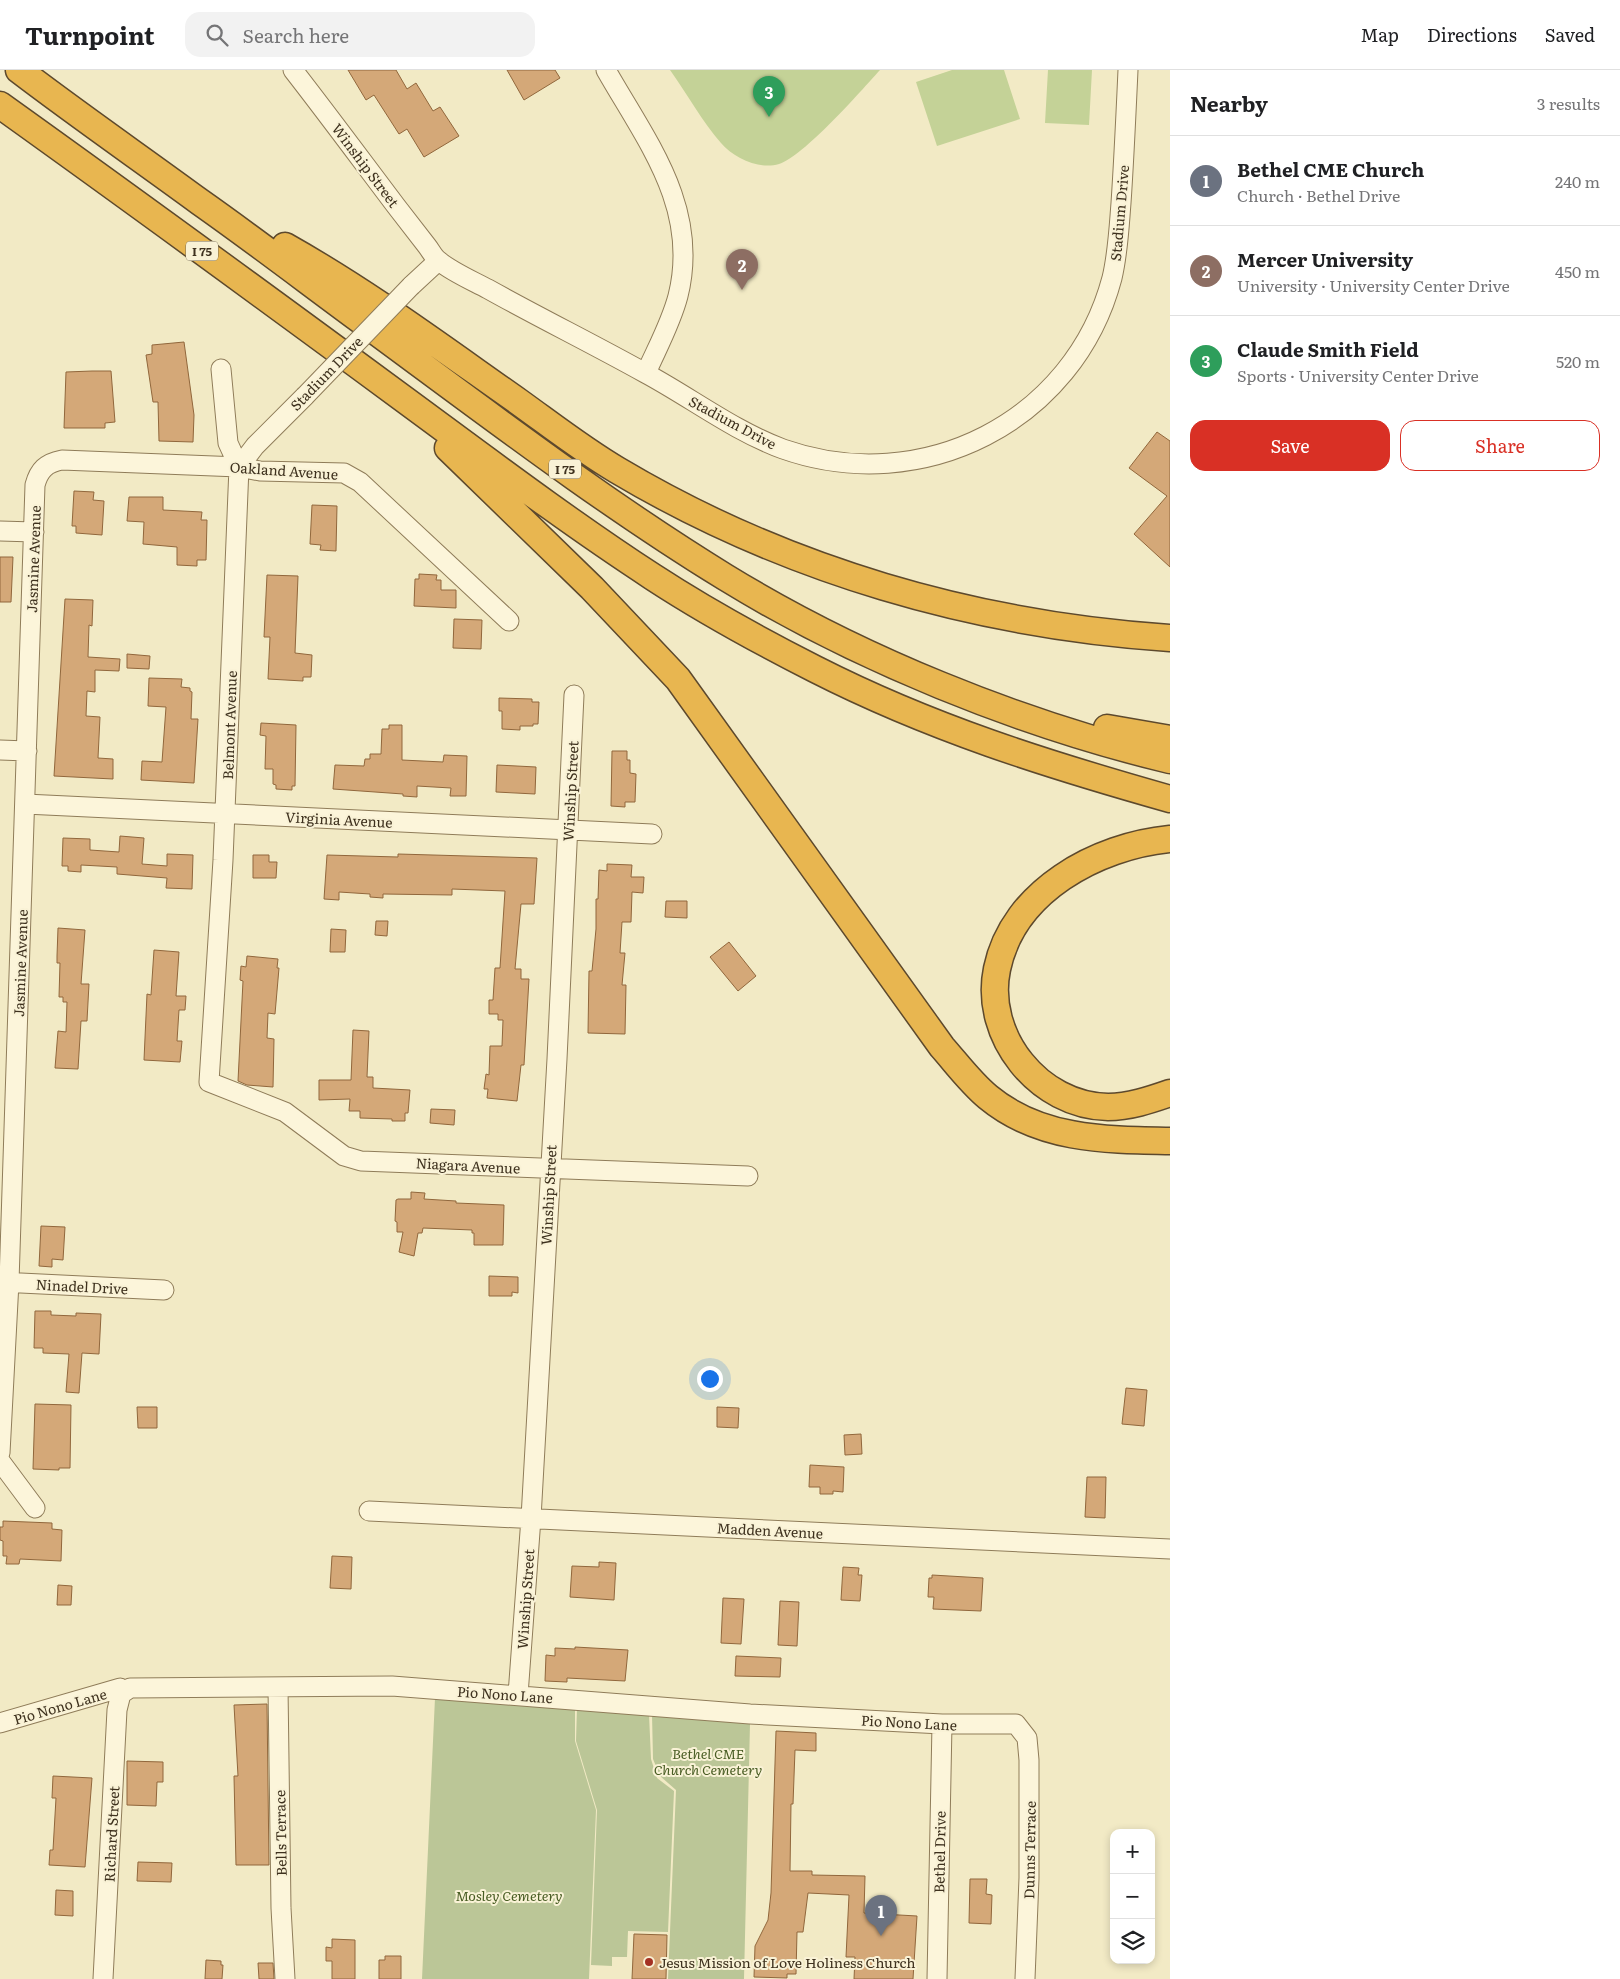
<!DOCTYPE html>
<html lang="en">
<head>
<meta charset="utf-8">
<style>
	:root { --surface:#fff; --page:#f2f2f2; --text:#202124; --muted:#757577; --line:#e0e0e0; --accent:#d93025 }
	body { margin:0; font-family:Literata,serif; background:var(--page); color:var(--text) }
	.controls { position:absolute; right:15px; bottom:15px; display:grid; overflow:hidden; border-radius:10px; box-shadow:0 2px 8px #0003 }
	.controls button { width:45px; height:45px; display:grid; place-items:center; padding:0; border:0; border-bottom:1px solid var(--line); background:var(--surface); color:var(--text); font:25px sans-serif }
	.you { position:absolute; left:709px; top:1308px; width:18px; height:18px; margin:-12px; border:4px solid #fff; border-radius:50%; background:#1a73e8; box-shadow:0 0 0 8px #1a73e833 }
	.badge { display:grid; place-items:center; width:32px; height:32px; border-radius:50%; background:var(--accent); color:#fff; font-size:16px; font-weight:700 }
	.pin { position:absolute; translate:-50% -41px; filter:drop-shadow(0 1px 2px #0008) }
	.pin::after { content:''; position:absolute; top:26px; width:18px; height:15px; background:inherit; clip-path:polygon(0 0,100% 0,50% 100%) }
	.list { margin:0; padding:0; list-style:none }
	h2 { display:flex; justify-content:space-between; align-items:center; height:65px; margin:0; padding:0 20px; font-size:21px }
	h2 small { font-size:16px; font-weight:400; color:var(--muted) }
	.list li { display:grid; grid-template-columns:32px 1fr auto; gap:15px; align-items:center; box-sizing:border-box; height:90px; padding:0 20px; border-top:1px solid var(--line) }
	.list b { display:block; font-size:19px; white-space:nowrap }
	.list p { margin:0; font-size:16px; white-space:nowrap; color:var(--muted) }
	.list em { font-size:16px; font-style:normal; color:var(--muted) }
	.actions { display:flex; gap:10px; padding:15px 20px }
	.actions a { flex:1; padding:11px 0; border:1px solid var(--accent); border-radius:15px; text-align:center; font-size:18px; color:var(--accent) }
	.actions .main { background:var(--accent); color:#fff }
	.icon { flex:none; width:28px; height:28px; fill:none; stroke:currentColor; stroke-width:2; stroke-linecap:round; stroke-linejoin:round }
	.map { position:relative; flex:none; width:1170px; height:1909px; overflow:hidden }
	header { display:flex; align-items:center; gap:30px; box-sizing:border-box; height:70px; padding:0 25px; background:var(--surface); border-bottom:1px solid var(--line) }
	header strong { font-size:24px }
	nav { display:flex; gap:28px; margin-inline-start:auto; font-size:18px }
	.search { width:350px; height:45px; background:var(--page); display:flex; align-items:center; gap:12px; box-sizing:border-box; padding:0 18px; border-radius:15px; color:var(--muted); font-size:19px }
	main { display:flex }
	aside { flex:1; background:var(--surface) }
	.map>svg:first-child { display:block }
</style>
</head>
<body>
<header>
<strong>Turnpoint</strong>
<div class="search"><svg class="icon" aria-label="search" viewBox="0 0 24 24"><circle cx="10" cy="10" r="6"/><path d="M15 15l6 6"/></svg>Search here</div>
<nav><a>Map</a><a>Directions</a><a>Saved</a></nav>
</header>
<main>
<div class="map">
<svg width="1170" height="1909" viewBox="0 0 1170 1909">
	<rect width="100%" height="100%" fill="#f2eac5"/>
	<path fill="#c4d297" d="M670,0H880C861,21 803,87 779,94C759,100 734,88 721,73C703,53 686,22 670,0Z
		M952,0H1004L1020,49L937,76L916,12Z
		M1048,0H1092L1089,55L1045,53Z"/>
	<path fill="#bbc697" d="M435,1628L575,1637V1671L596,1740L589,1909H422Z
		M577,1638L649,1644L651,1689L657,1708L674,1721L668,1862L628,1861L627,1887H612V1896L591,1895L597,1740L576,1671Z
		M652,1644L750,1654L744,1909H668L676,1720L660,1706L653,1689Z"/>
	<path fill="#d4a878" stroke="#91673c" d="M348,0H396L407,19L416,13L433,41L440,37L459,66L424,87L407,59L399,64L374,25L366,30Z
		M507,0H555L560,8L524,30Z
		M184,272L194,345L193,372L159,371L158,332H153L146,285L152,284V275Z
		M92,301H111L115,352L105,353V358H64L66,302Z
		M1157,362L1170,371V497L1134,464L1167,426L1129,398Z
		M74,421L94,422L93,430L104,431L102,465L76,463V456H72Z
		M129,427H163V440L202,442L201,450H207L206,490H197V496L177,495V477L143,474L144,452L127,451Z
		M312,435L337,436L336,481L320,480L321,475L310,474Z
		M0,487H13L11,532H0Z
		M419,504L437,505L436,510H441V520H456V538L414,536L415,509H419Z
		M267,505L298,506L295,583L312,585L311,607H303V611L268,609L270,567H264Z
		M65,529L93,530L92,556L89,555L88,587L120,589L119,601L95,600V622L87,621L86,646L100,647L98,688L113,689V709L54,706Z
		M454,549L482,550L481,579L453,578Z
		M127,584L150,586L149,599L127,598Z
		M149,608L182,609L181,617L190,618V621L192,622L191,649H198L194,713L141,710L142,691L162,692L166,637L148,636Z
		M499,628L532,629V632H539L538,654H533V656H520V660L502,659V641H499Z
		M261,653L296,655L295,716H292V720L276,719V715L273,714V699H265L266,666L260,665Z
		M389,655H402V690L443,692L444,685L467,686L466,726H450L451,718L417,716V727L403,726V724L333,719L335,695L364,696L365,689H370V684H381L382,659H389Z
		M612,681H627V690H630V703L636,704L635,732H625V737L611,736Z
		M497,695L536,697L535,724L496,722Z
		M120,766L144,768L142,794L167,796V784L193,785L192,819L166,818L167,808L117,804V797L81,795V802L68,801V796H62L63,768L90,769V780L119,782Z
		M398,784L537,788L534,834H521L515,899H521V909H529L524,995H521L517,1031L487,1028L488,1019H484L486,1004L489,1005L490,976H502L503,950H498V944H489V930H493L495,898H500L505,821L452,819V825L383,824V828L370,827V824L339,822V830L324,829L327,785L398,787Z
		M253,785H269V792H277L276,808H253Z
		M607,794L632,795L631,807H644L643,823L632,822L631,852H622L620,883H625L622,915H626L625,964L588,963L589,901H592L596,859V829H598L599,800L607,801Z
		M666,831H687V848L665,847Z
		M376,851H388L387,866L375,865Z
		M58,858L85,860L81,914H89L87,951H81L78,999L55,998L58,961L66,962L67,932H63V927H59L60,893H57V886Z
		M331,859L346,860L345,882H330Z
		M729,872L756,906L738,921L710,887Z
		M154,880L179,882L176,926H186L185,940H179L177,971H182L180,992L144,990L147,924L151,925Z
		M247,886L278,889L277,898H279L275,944L268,943L267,968L274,969L273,1017L247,1015L238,1011L243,911L240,910L241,896L246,897Z
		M353,960L369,961L367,1007H373V1018L410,1020L408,1043H405V1051H392V1049L360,1048V1041H349L350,1029L319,1030V1010H351Z
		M431,1039L455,1040L454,1055L430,1053Z
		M411,1122L425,1123L424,1129L456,1131V1133L504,1135L503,1175H474V1163H472V1160L423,1158L422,1163H418L414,1186L399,1182L403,1162H397V1152L395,1151L396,1130L398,1129H411Z
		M41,1156L65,1157L63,1190L52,1189V1197L39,1196Z
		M489,1206L518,1207V1223L512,1222V1226H489Z
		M35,1241H51V1245L76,1246V1243L101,1244L99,1284L82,1283L79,1323L66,1322L69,1284L43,1283V1278H34Z
		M1126,1318L1147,1320L1144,1356L1122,1354Z
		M35,1334L71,1335L70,1398H59V1400L33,1399Z
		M137,1337H157V1358H138Z
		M717,1337L739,1338L738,1358L717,1357Z
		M861,1364L862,1384L845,1385L844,1365Z
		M810,1395L844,1397L843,1422L833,1421V1424H820V1417H809Z
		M1087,1407H1106L1105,1448L1085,1447Z
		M3,1451L52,1453V1459L62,1460L61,1491L20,1489L19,1494H6L7,1486H3V1471L0,1470V1457H3Z
		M332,1486L352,1487L351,1519L330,1518Z
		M599,1492L616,1493L614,1530L570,1527L572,1496L599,1497Z
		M843,1497L859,1498L858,1505H862L860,1531L841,1530Z
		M932,1505L983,1508L981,1541L933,1539L934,1527H928L929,1508H932Z
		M58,1515L72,1516L71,1535H57Z
		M723,1528L744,1529L741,1574L721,1573Z
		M780,1531L799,1532L797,1576L778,1575Z
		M575,1577L628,1580L625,1611L567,1608V1612L545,1611L546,1585L555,1586V1578L575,1579Z
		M736,1586L781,1588L780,1607L735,1606Z
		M267,1634L269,1795H236L234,1706H238L234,1635Z
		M776,1661L816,1663V1681L795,1680L793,1734H791L790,1801H812V1805L865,1806L864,1843L917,1846L913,1909H854L855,1887H846L849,1825L808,1823L803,1862H797L796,1904H787V1908L754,1907L755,1876L768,1850L771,1823Z
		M127,1691L163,1692V1712H157L156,1736L127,1735Z
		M53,1706L92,1708L85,1797L49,1795L50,1780H53L56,1728H52Z
		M138,1792L172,1793L171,1812L137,1811Z
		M970,1809H987L986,1824L992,1825L991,1854L969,1853Z
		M56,1820L73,1821V1846L55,1845Z
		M634,1864L667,1865L666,1909H632Z
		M332,1869L355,1870V1909H332V1891H326V1877L332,1878Z
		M385,1886H401V1909H379V1890H385Z
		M206,1890L221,1891V1895H223L222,1909H205Z
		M258,1893H273L274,1909H259Z"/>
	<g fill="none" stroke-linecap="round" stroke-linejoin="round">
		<g stroke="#8f7c59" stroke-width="21">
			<path id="minor" d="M293,0C328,45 362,91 396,136C407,150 417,163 427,176C431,181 434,188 439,191C452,202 473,211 488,219C540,248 593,274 645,303C690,327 734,361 783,379C922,428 1074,352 1112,208C1118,183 1119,158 1121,133C1124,89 1126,44 1128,0
				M606,0C647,72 700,138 678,226C671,253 657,278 646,303
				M411,216L438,191
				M221,299L228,373L239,397L223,790L209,1012L285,1042L344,1086L361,1091L748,1106
				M239,397L255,376L305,326
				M0,461L34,462
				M0,680L27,681
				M25,734L652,764
				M0,1212L164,1220
				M0,1383L9,1212L35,415C39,400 46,393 62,390L239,397L260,401L344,403L360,412L509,551
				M0,1391L35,1438
				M369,1441L1170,1479
				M278,1617L281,1838L285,1909
				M518,1625L531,1448L557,989L574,625
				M0,1653L120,1618L124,1622
				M103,1909L117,1640L121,1624L130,1618L392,1616L750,1644L942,1654H1016L1027,1668L1029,1690V1808L1025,1909
				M937,1909L942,1654"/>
		</g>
		<g stroke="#5d492d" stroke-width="29">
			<path id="highway" d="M19,0C78,45 140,88 200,132C254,170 306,210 359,249C479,337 598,429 725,507C857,588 1020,654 1170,690
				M0,35C134,131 268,229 401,327C484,388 567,451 653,507C705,541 760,571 815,599C931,658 1046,694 1170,729
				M285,176C367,222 442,278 519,332C551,355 583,380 617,400C785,500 975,555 1170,568
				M448,378L592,518L678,609L942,977C957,994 971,1013 988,1027C1040,1070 1106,1070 1170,1071
				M1107,658L1170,669
				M1170,769C1097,776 1013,821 997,899C983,966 1039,1036 1108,1037C1129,1037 1150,1030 1170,1023"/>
		</g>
		<use href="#minor" stroke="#fcf5da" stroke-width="19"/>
		<use href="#highway" stroke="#e8b650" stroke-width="26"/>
		<g stroke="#8f7c59" stroke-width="21" stroke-linecap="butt">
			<path id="minor-bridge" d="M305,326L411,216"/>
		</g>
		<use href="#minor-bridge" stroke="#fcf5da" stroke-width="19"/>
	</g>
	<circle fill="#a43123" stroke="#f9f2d6" stroke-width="2" cx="649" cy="1892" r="5"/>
	<g text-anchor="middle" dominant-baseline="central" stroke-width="4" stroke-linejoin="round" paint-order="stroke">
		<g fill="#f9f2d6" stroke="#766b55" stroke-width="1">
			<rect x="186" y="171.5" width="32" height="19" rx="4"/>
			<rect x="549" y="389.5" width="32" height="19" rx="4"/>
		</g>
		<g font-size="12" font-weight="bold" fill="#3e311e">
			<text x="202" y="181">I 75</text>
			<text x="565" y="399">I 75</text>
		</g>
		<g font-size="14" fill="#3e311e" stroke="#f9f2d6">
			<text transform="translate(366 95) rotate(53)">Winship Street</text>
			<text transform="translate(1119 143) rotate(-85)">Stadium Drive</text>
			<text transform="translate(326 303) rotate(-46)">Stadium Drive</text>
			<text transform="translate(733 352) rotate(28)">Stadium Drive</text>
			<text transform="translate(284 400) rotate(4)">Oakland Avenue</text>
			<text transform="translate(33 489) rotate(-88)">Jasmine Avenue</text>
			<text transform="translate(229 655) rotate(-88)">Belmont Avenue</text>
			<text transform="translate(570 721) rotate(-87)">Winship Street</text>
			<text transform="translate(339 749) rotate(3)">Virginia Avenue</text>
			<text transform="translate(20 893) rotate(-88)">Jasmine Avenue</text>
			<text transform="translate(468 1095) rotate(3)">Niagara Avenue</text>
			<text transform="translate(548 1125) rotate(-87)">Winship Street</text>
			<text transform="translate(82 1216) rotate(3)">Ninadel Drive</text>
			<text transform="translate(770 1460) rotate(3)">Madden Avenue</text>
			<text transform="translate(525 1529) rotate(-86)">Winship Street</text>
			<text transform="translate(505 1624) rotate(4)">Pio Nono Lane</text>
			<text transform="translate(60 1636) rotate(-16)">Pio Nono Lane</text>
			<text transform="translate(909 1652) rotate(3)">Pio Nono Lane</text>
			<text transform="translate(280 1763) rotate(-91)">Bells Terrace</text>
			<text transform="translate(111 1764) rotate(-87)">Richard Street</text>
			<text transform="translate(1029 1780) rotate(-89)">Dunns Terrace</text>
			<text transform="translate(939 1782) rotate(-89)">Bethel Drive</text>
		</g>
		<g font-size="14" font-style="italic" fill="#485c23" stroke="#f9f2d6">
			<text x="708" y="1683">Bethel CME<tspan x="708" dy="16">Church Cemetery</tspan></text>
			<text x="509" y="1825">Mosley Cemetery</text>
		</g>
		<g font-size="14" fill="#3e311e" stroke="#f9f2d6" text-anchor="start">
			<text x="659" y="1892">Jesus Mission of Love Holiness Church</text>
		</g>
	</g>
</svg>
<div class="controls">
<button>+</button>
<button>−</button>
<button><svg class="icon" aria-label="layers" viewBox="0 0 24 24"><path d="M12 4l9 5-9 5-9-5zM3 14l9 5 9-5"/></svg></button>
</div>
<div class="you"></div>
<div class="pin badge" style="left:881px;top:1866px;background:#6b7280">1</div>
<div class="pin badge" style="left:742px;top:220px;background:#8d6e63">2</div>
<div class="pin badge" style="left:769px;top:47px;background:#2e9e5b">3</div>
</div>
<aside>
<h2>Nearby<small>3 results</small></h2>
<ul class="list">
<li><span class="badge" style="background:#6b7280">1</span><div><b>Bethel CME Church</b><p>Church · Bethel Drive</p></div><em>240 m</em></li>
<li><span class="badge" style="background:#8d6e63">2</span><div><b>Mercer University</b><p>University · University Center Drive</p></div><em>450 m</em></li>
<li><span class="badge" style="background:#2e9e5b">3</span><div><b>Claude Smith Field</b><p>Sports · University Center Drive</p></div><em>520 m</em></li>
</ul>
<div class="actions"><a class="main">Save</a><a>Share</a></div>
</aside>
</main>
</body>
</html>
